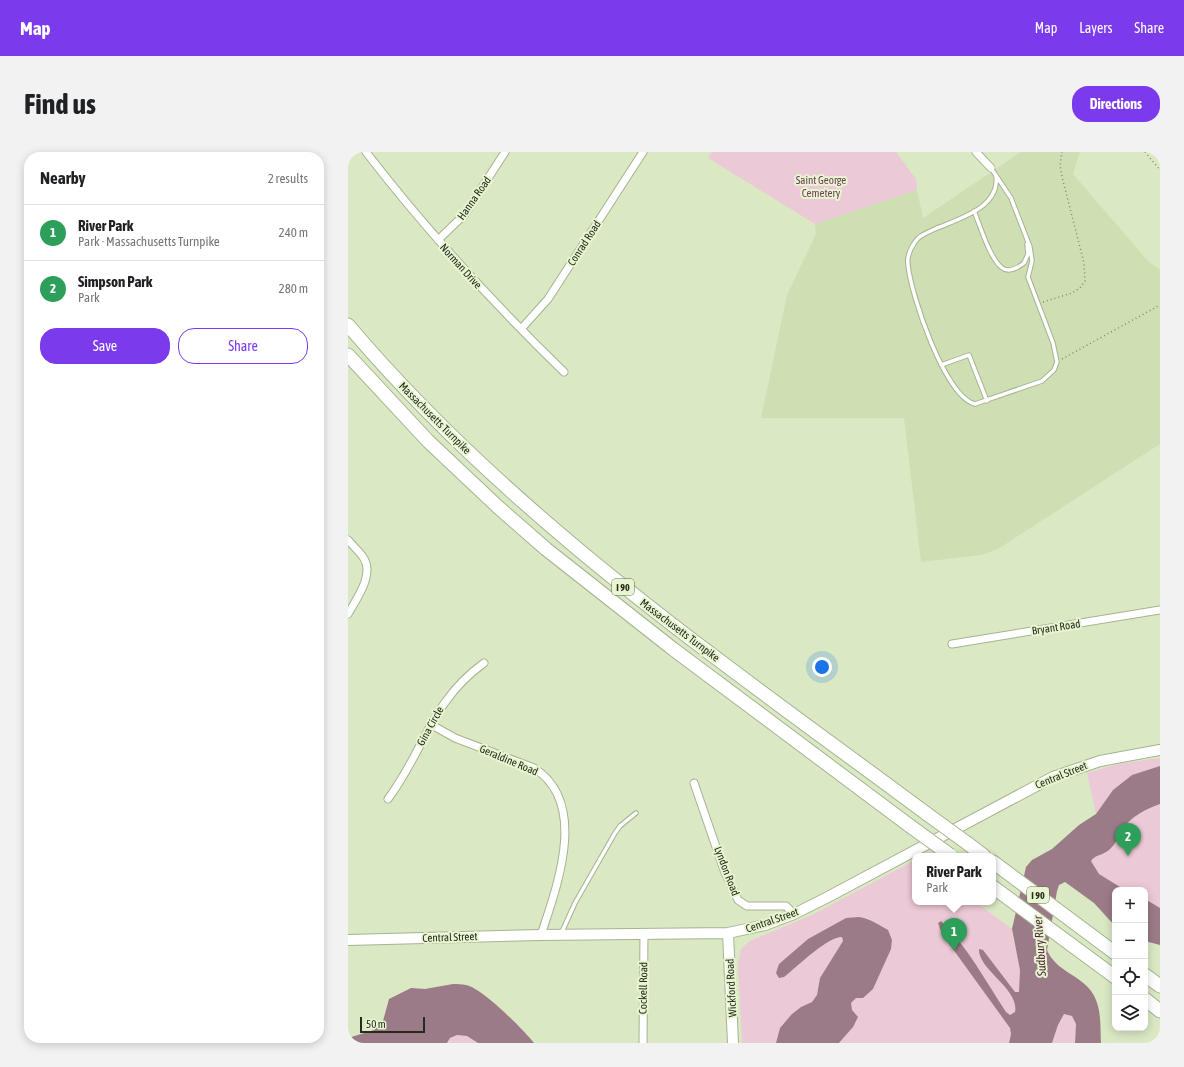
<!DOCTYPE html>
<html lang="en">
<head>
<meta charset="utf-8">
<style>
	:root { --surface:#fff; --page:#f2f2f2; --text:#202124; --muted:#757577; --line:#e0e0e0; --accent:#7c3aed }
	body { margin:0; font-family:"Asap Condensed",sans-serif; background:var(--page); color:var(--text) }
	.controls { position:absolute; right:12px; bottom:12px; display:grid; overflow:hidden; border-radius:8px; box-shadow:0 2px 10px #0003 }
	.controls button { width:36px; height:36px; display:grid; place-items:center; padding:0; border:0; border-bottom:1px solid var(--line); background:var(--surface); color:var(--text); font:20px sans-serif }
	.scale { position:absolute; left:12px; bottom:10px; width:65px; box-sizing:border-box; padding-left:4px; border:2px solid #262b1d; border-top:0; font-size:11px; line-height:14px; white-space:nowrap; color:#262b1d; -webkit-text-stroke:3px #e8f5d1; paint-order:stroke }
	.you { position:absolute; left:474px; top:515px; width:14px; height:14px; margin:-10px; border:3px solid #fff; border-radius:50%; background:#1a73e8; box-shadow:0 0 0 6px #1a73e833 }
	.badge { display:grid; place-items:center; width:26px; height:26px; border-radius:50%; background:var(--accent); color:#fff; font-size:13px; font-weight:700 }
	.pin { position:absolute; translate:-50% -33px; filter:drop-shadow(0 1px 2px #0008) }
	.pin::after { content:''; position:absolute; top:21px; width:14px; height:12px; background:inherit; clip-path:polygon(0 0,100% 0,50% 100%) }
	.popup { position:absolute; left:564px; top:701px; width:84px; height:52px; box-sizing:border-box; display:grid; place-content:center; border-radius:8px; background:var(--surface); filter:drop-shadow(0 1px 3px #0005); font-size:13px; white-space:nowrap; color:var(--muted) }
	.popup b { font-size:15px; color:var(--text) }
	.popup::after { content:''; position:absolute; left:50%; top:100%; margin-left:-8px; border:8px solid transparent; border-top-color:var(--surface) }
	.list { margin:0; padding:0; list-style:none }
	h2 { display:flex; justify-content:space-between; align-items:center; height:52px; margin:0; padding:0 16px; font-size:17px }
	h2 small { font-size:13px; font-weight:400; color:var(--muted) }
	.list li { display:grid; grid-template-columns:26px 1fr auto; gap:12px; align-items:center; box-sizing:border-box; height:56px; padding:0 16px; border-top:1px solid var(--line) }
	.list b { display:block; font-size:15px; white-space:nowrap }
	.list p { margin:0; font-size:13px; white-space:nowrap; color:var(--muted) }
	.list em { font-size:13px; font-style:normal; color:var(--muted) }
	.actions { display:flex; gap:8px; padding:12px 16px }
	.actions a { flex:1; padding:9px 0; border:1px solid var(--accent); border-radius:16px; text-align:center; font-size:14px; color:var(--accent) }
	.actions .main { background:var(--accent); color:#fff }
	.icon { flex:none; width:22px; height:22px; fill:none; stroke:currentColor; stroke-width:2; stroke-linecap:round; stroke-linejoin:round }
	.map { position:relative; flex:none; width:812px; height:891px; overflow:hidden; border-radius:16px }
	header { display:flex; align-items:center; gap:24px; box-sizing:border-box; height:56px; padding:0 20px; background:var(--accent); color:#fff }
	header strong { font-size:19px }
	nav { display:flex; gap:22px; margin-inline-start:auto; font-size:14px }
	.intro { display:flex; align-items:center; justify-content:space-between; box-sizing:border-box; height:96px; padding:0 24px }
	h1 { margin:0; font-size:28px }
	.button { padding:10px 18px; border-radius:16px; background:var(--accent); color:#fff; font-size:14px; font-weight:700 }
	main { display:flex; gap:24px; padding:0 24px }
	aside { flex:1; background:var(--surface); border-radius:16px; box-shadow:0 2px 10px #0003 }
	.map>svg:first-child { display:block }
</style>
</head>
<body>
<header>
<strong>Map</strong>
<nav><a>Map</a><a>Layers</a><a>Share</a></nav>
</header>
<div class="intro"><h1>Find us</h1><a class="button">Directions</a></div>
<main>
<aside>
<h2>Nearby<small>2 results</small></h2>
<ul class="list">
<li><span class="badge" style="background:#2e9e5b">1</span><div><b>River Park</b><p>Park · Massachusetts Turnpike</p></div><em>240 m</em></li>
<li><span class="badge" style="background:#2e9e5b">2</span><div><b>Simpson Park</b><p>Park</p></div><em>280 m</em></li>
</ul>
<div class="actions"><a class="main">Save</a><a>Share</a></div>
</aside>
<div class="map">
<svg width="812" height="891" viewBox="0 0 812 891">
	<rect width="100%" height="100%" fill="#dae8c4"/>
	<path fill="#cfdfb4" d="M673,0H732L725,22L800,109L812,118V292L650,397L633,403L573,410L556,266H413L439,143L468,82L467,72L569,38L575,66Z"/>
	<path fill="#ecc9d6" d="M364,0H548L568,27L569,38L467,72L360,6Z
		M812,606V614L784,623L765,638L748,662L739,621L770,612Z
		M812,652V756L797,747V738H777L751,722L743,709C747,703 752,704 758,700C766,696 770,685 774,678C783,664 797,657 812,652Z
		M567,708V750H627L664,777C664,791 671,803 672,817C674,842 665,867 661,891H491L505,875L503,851L508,846L525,837L543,797L533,774L528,773L520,766H498L460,787L431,812L436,825C449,814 478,786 494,785L495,789L472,826L469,843L464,850L453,855L445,862L432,876L428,891H394L390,812L393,797L402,789L466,762Z
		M716,862L724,864L728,872L727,891H704L710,873Z
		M109,883L119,884L130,891H99L102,886Z"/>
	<path fill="#9b7b88" d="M812,614V652C798,657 783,664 774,678C770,685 766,696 758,700C752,704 747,703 743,709L751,722L777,738H767V774L746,751L717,730L711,733L709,739L699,798C708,820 734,823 745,842C754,857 752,875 753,891H727L728,872L724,864L716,862L710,873L704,891H661L663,882L662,876L594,782L590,771L593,769C620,795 638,830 658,860L662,863L667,860C672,837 630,818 631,797L635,798L667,840H671L672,818L664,777L678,715L684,708L704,697L731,673L748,662L765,638L784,623Z
		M797,747L812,756V793L797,789Z
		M511,765C521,766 531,773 540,778L544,788L543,797L525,837L515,846H508L503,851L504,858L510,865L505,875L491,891H428L432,876L444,862L453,855L464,850L469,843L472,826L495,789L494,785C479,785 449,815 436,825L431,826L428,821L431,812L460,787L498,766Z
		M105,832C109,832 114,832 118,833C134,836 175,877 186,891H130L119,884L109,883L102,886L99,891H0V886L26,878L35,869L41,847L63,836L77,837Z"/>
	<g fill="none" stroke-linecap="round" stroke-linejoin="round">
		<g stroke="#a6b391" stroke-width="5.5">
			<path id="lane" d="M643,16L663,46L682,95L684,109L680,125L705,191L709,210L706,218L694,229L627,252C597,245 563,143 560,113C559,106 562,97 567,90C571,83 579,81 587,77C610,67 652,56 648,24
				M626,59C632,73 643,111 656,117C663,120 671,115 676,111L680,102L679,92
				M593,213L621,203L639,249
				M213,782L227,751L267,681L272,674L288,661"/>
		</g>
		<g stroke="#a6b391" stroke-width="9">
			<path id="street" d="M18,0C79,79 145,151 216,220
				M628,0L643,16
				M90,88L117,62L157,0
				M173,177L200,147L295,0
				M0,388C5,394 11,399 15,405C27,422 9,446 0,462
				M604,492L812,458
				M82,572L107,586L186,616C241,651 209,734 193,783
				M346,631L376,718L390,748L399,754H438L446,762
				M40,647C76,599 83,549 136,511
				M295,891L296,781"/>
		</g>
		<g stroke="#a6b391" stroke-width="12">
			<path id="secondary" d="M380,781L385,891
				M0,788L193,783L380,781L417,773L446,762L478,746L705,625L752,609L812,598"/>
		</g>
		<g stroke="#a6b391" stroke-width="15">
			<path id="highway" d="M0,173C165,368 376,511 579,662
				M0,203L80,289L150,355L198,397L325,497L562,674
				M619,691L636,704
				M645,710L767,801
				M645,735L767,825
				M797,823L812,834
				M797,847L812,859"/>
		</g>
		<path stroke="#818b72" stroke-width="1.5" stroke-dasharray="1 3" stroke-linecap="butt" d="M797,0L812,18
			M695,150L724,141L732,136L737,129L736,111L714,25L712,13L714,0
			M714,207L812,153"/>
		<use href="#lane" stroke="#fff" stroke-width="3.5"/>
		<use href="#street" stroke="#fff" stroke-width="7"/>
		<use href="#secondary" stroke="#fff" stroke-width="10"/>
		<use href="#highway" stroke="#fff" stroke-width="13"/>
		<g stroke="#a6b391" stroke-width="15" stroke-linecap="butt">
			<path id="highway-bridge" d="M579,662L619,691
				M562,674L602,703"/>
		</g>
		<use href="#highway-bridge" stroke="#fff" stroke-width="13"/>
	</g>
	<g text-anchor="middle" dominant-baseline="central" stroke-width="4" stroke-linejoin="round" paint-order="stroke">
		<g fill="#e8f5d1" stroke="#606853" stroke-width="1">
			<rect x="264" y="427" width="22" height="16" rx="3"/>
			<rect x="679" y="735" width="22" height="16" rx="3"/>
		</g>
		<g font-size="10" font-weight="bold" fill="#262b1d">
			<text x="275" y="435">I 90</text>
			<text x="690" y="743">I 90</text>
		</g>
		<g font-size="11" fill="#6d3d52" stroke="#e8f5d1">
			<text x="473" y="28">Saint George<tspan x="473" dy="13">Cemetery</tspan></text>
		</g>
		<g font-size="11" fill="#262b1d" stroke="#e8f5d1">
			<text transform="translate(126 46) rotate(-55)">Hanna Road</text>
			<text transform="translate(236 91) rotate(-57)">Conrad Road</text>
			<text transform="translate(113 114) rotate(48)">Norman Drive</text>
			<text transform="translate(87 266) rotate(45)">Massachusetts Turnpike</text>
			<text transform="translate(708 475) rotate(-9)">Bryant Road</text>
			<text transform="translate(332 478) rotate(37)">Massachusetts Turnpike</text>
			<text transform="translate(82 574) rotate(-61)">Gina Circle</text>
			<text transform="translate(161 608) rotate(23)">Geraldine Road</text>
			<text transform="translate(713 623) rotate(-22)">Central Street</text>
			<text transform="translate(379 719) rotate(69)">Lyndon Road</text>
			<text transform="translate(424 768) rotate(-19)">Central Street</text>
			<text transform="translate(102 785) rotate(-2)">Central Street</text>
			<text transform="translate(295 836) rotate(-89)">Cockell Road</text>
			<text transform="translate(383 836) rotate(-93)">Wickford Road</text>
		</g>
		<g font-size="12" font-style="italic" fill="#4b1e33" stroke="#e8f5d1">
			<text transform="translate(692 794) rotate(-94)">Sudbury River</text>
		</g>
	</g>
</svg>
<div class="controls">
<button>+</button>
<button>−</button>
<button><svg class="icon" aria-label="locate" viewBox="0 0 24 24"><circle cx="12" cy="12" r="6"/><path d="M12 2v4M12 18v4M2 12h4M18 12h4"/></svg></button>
<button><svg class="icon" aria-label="layers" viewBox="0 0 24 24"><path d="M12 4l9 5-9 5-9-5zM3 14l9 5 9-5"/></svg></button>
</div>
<div class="scale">50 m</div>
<div class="you"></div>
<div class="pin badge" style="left:606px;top:799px;background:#2e9e5b">1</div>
<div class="popup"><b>River Park</b>Park</div>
<div class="pin badge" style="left:780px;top:704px;background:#2e9e5b">2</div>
</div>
</main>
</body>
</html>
